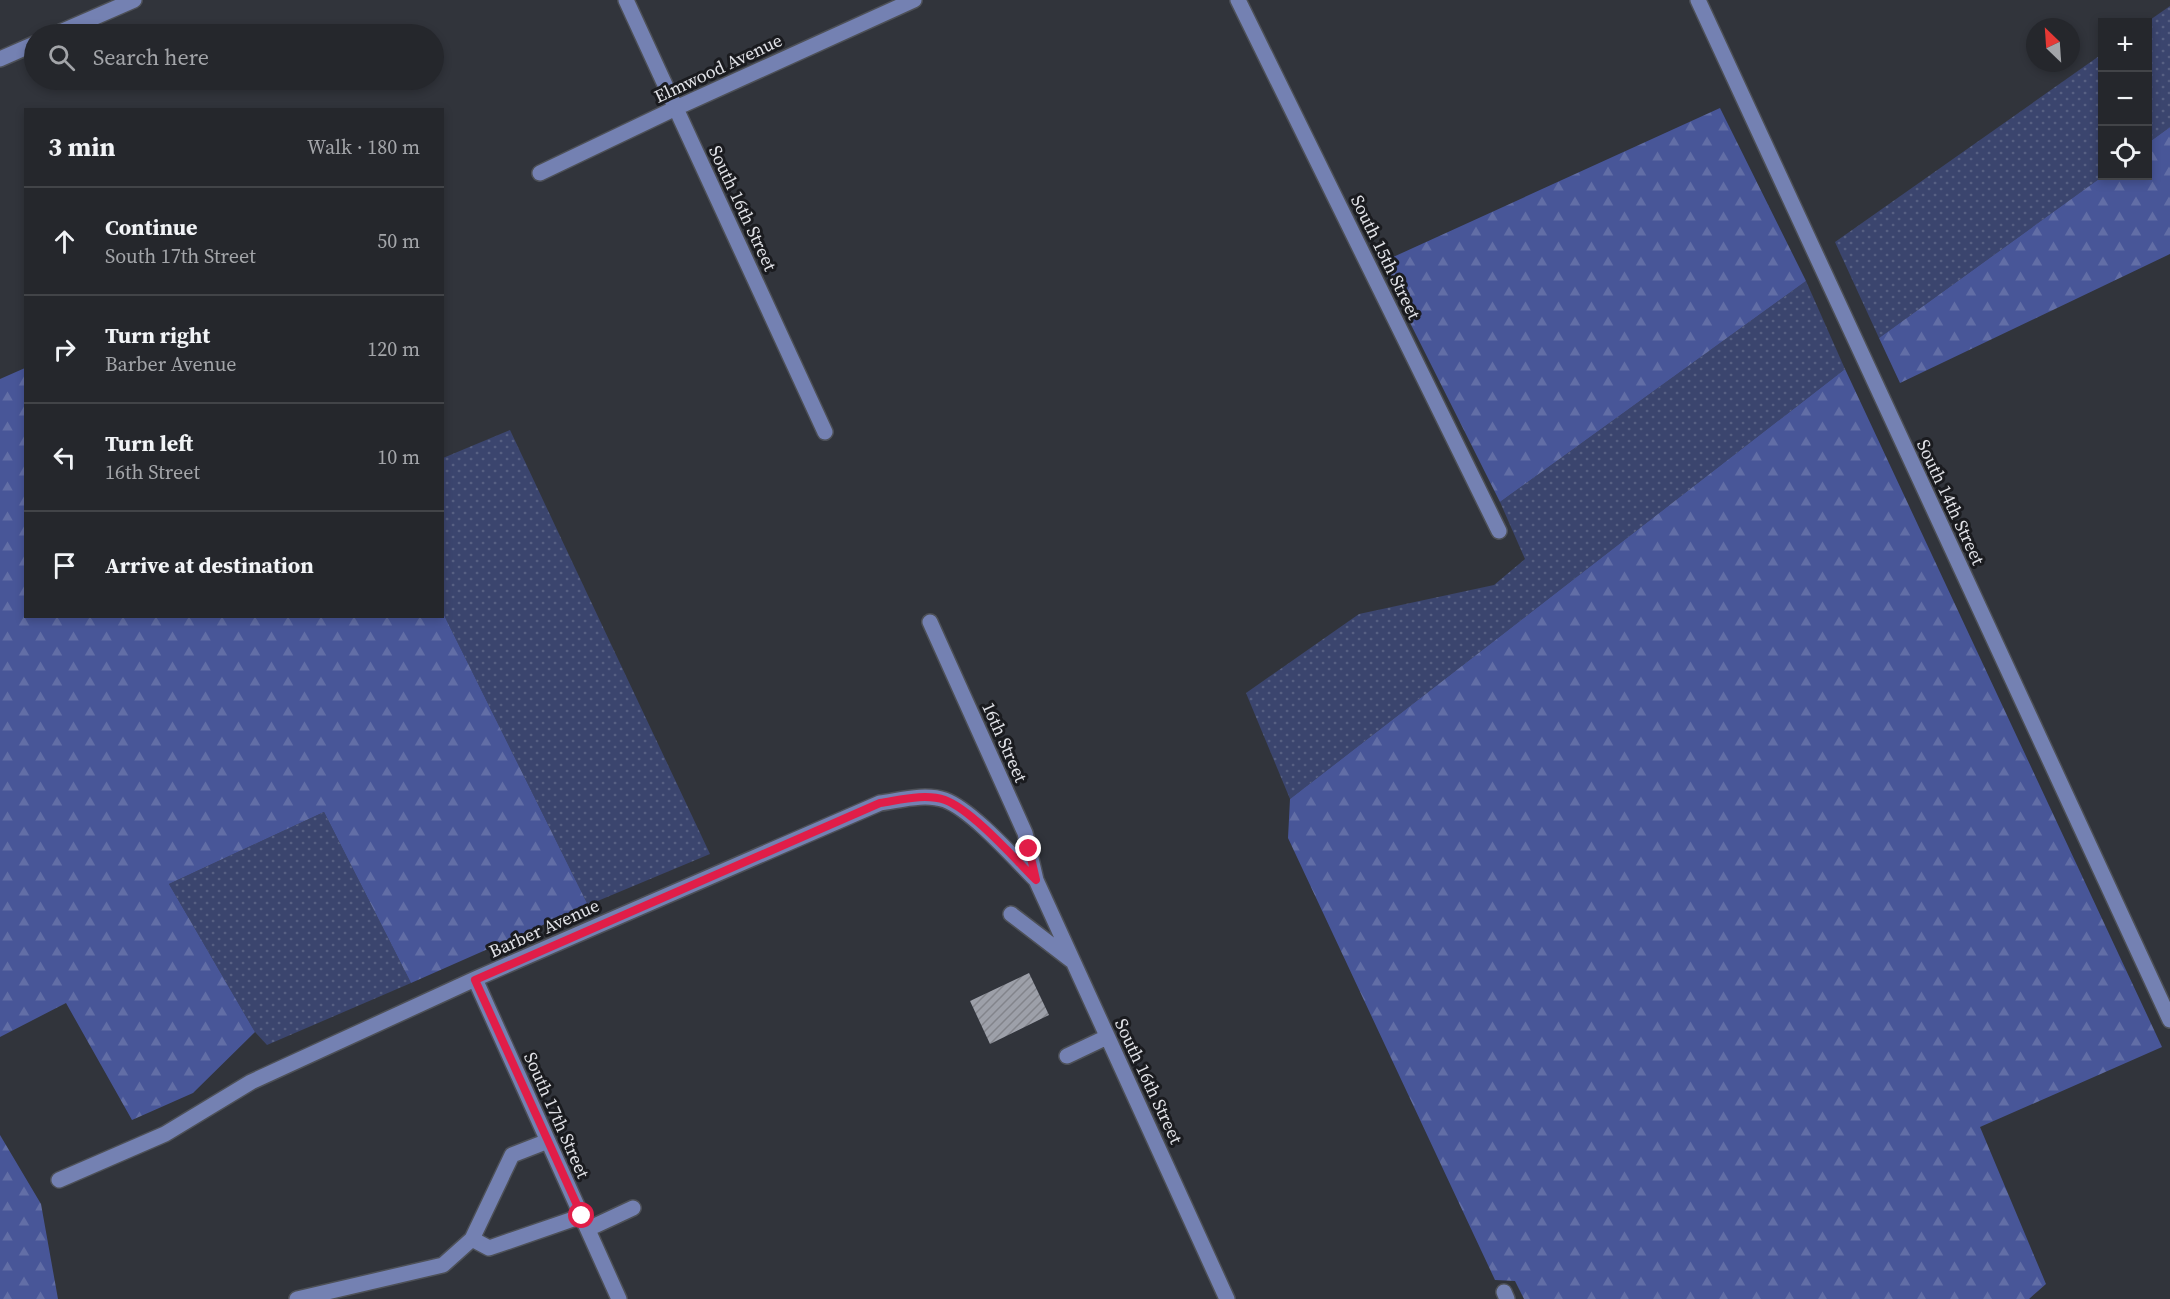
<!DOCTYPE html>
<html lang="en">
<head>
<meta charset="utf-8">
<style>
	:root { --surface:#25272c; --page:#2d2f34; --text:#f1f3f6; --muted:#a3a5a9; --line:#424448 }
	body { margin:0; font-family:"Source Serif 4",serif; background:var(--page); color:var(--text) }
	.controls { position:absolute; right:18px; top:18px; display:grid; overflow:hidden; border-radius:0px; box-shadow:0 3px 9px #0003 }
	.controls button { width:54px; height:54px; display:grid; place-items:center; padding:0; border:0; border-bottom:2px solid var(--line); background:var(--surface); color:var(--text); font:30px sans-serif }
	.compass { position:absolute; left:2026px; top:18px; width:54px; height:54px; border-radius:50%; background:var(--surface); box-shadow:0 3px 9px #0003; rotate:335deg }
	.stop { position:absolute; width:18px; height:18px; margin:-14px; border:4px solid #e11d48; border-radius:50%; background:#fff }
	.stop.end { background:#e11d48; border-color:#fff; box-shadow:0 2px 6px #0008 }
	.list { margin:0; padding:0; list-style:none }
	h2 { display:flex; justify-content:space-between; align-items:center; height:78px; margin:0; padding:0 24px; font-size:26px }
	h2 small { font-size:20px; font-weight:400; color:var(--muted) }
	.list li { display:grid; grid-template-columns:39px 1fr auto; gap:18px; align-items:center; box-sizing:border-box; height:108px; padding:0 24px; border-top:2px solid var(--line) }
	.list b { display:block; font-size:22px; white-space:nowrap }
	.list p { margin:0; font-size:20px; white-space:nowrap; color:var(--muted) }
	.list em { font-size:20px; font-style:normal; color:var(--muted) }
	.icon { flex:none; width:33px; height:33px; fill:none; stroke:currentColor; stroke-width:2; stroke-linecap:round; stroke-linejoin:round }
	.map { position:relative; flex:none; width:2170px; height:1299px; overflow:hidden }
	.search { position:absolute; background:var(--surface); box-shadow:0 3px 9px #0003; left:24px; top:24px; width:420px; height:66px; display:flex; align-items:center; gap:15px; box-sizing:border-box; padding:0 21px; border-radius:33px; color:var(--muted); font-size:22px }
	.panel { position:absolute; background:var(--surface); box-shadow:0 3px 9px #0003; left:24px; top:108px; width:420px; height:510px; border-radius:0px }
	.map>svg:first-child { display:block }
</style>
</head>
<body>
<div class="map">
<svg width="2170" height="1299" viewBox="0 0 2170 1299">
	<defs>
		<pattern id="grass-dots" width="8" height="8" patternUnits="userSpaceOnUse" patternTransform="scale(1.5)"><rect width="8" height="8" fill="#3b456e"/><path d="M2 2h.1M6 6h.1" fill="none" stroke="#576083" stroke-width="1.8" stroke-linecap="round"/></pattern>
		<pattern id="forest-firs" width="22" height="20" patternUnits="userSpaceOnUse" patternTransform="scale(1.5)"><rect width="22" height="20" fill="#485698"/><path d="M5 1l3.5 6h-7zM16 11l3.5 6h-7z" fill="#626ea6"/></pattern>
		<pattern id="building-hatch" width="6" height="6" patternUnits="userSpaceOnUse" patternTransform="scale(1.5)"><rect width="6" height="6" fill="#9da0a9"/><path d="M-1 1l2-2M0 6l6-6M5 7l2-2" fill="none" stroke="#82848b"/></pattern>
	</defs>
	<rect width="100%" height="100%" fill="#31343b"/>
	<path fill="url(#grass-dots)" d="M2170,6V127L2148,143L2147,22Z
		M2102,54L2103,176L1879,338L1835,242Z
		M1806,281L1845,369L1290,799L1246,693L1359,614L1494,585L1525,559L1500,502Z
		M510,430L710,854L588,905L443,613V458Z
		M324,812L411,983L267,1045L255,1032L169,884Z"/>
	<path fill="url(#forest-firs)" d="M1720,108L1806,281L1500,502L1380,263Z
		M2170,127V254L1900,383L1879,338L2103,176H2148V143Z
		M25,368L26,616H442L443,613L588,905L411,983L324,812L169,884L255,1032L193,1093L132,1120L66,1003L0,1037V379Z
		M1845,369L2162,1047L1980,1127L2046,1284L2029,1299H1524L1515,1281L1495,1280L1288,838L1290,799Z
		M0,1135L41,1204L58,1299H0Z"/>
	<path fill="url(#building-hatch)" d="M1029,973L1049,1015L990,1044L970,1001Z"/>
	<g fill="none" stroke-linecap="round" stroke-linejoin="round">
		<g stroke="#4d5057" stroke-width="18">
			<path id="minor" d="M626,0L825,432
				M1238,0L1499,531
				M1698,0L2170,1020
				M56,34L134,0
				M0,59L34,44
				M540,173L676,108L914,0
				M930,622L1025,833L1036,880L1227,1299
				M1011,914L1071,960
				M475,979L619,1299
				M1067,1056L1107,1037
				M59,1180L165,1134L251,1082L475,979L880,803C901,800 925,793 945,800C972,810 1015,859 1036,880
				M588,1229L633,1208
				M472,1239L489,1248L582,1216
				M1504,1292L1507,1299
				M297,1299L443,1265L472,1239L512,1155L548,1141"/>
		</g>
		<use href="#minor" stroke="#7481b2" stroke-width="15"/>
	</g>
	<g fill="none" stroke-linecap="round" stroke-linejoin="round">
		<path stroke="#e11d48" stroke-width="8" d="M582,1216L475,980L880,803C900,800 925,793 945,800C972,810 1015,859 1036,880L1029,849"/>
	</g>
	<g text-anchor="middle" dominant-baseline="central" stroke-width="6" stroke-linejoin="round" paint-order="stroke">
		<g font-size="18" fill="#e1e2e7" stroke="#1a1b1f">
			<text transform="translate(718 68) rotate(-25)">Elmwood Avenue</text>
			<text transform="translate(743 208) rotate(65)">South 16th Street</text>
			<text transform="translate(1386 257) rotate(64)">South 15th Street</text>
			<text transform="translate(1951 502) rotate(65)">South 14th Street</text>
			<text transform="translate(1005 742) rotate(66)">16th Street</text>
			<text transform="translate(544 928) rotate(-24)">Barber Avenue</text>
			<text transform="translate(1149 1081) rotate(65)">South 16th Street</text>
			<text transform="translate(557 1115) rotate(66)">South 17th Street</text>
		</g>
	</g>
</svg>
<div class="controls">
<button>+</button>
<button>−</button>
<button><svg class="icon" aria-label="locate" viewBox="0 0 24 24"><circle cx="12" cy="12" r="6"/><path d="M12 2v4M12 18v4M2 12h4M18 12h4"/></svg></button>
</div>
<svg class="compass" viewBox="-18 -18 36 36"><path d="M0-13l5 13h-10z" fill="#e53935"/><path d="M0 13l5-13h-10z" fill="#a3a5a9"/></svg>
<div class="stop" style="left:582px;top:1216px"></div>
<div class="stop end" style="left:1029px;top:849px"></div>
<div class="search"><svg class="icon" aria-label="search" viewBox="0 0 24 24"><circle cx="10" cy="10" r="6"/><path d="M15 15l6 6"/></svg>Search here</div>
<section class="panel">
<h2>3 min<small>Walk · 180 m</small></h2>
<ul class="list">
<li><svg class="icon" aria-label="ahead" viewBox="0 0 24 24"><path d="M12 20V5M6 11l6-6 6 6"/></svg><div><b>Continue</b><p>South 17th Street</p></div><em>50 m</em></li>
<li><svg class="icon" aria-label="right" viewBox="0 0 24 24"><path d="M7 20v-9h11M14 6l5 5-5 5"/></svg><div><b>Turn right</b><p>Barber Avenue</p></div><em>120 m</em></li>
<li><svg class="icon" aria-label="left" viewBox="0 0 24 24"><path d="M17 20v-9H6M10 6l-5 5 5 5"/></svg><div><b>Turn left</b><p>16th Street</p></div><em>10 m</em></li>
<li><svg class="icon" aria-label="arrive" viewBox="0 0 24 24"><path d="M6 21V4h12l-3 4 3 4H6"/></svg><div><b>Arrive at destination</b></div></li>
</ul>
</section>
</div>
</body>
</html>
